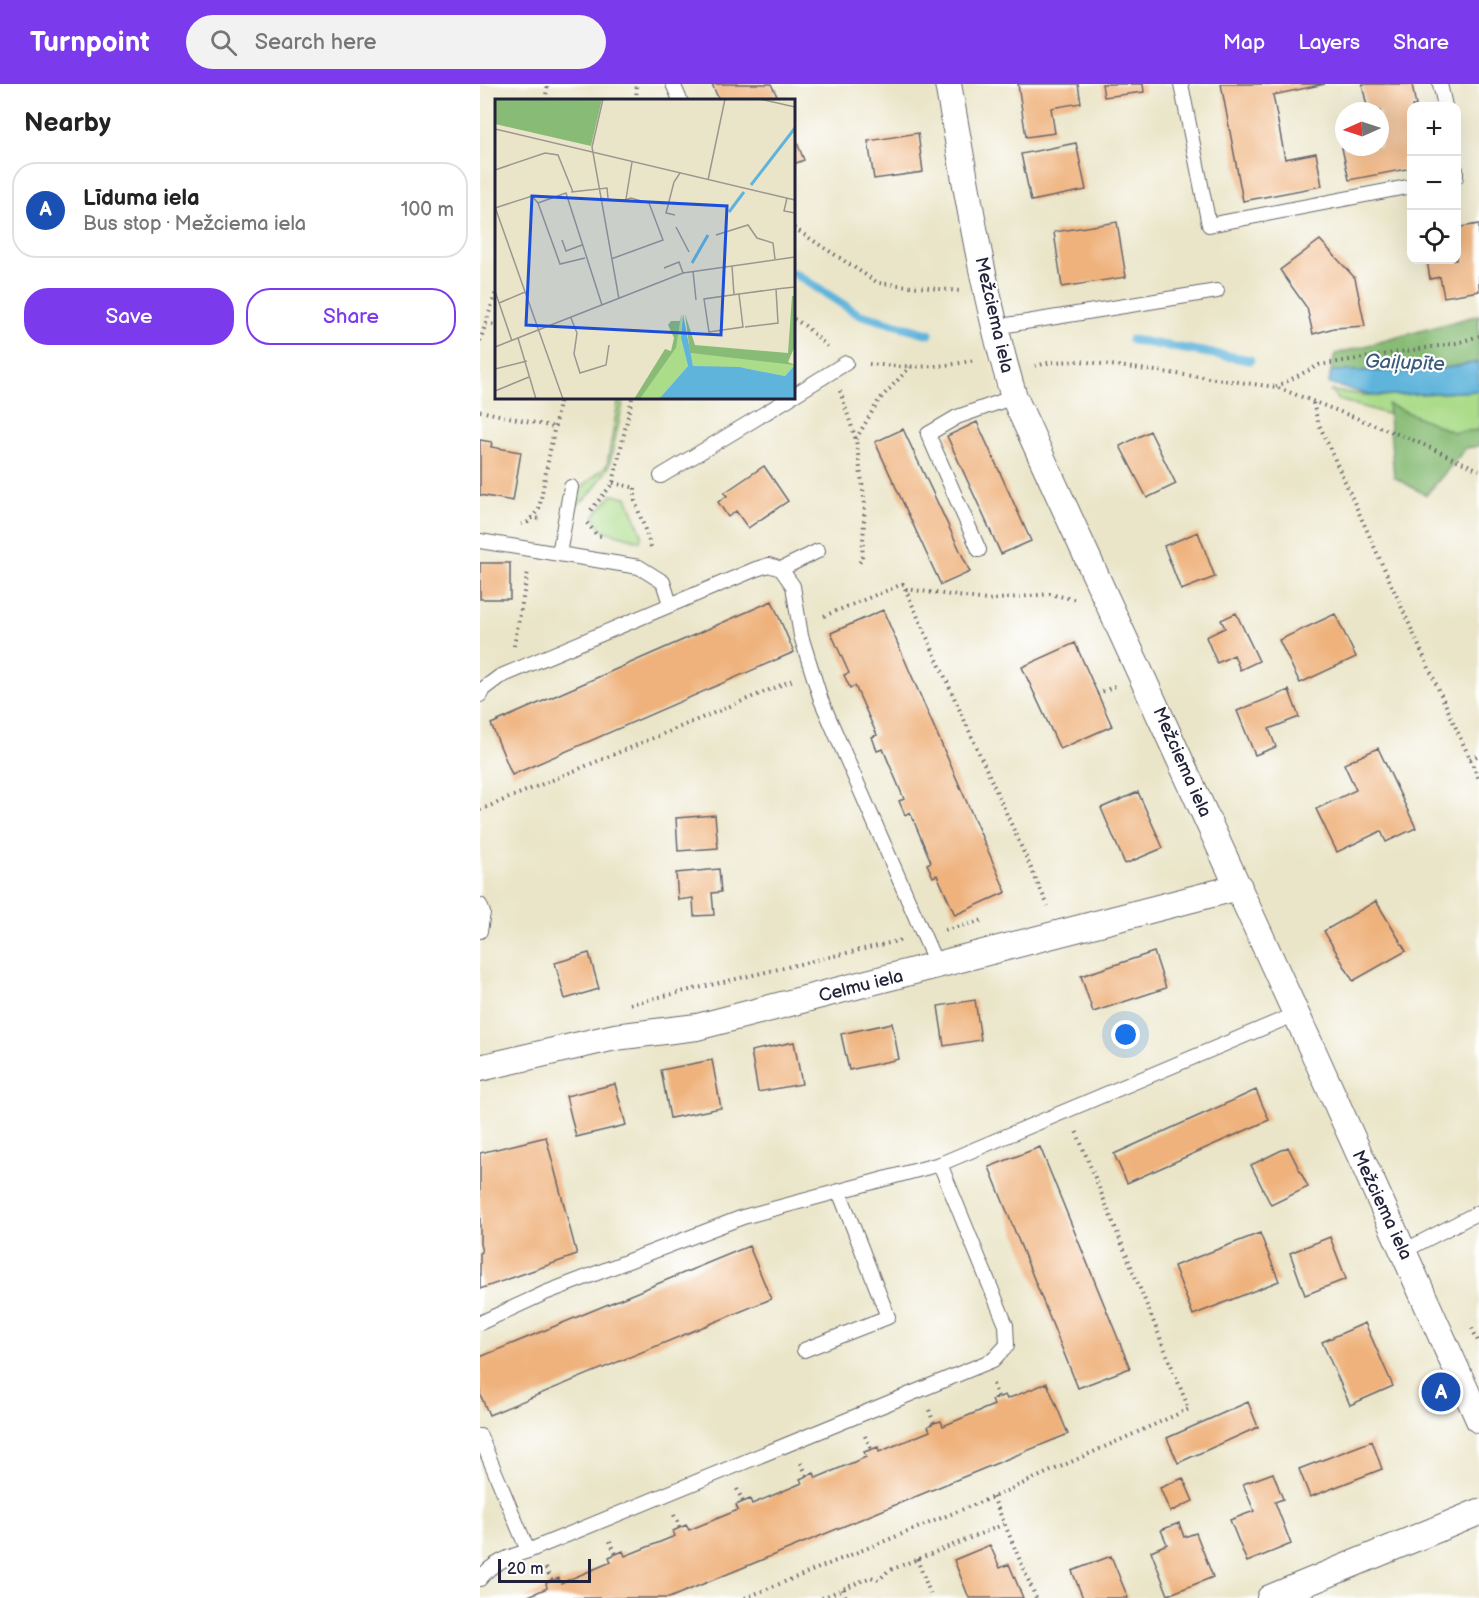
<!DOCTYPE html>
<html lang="en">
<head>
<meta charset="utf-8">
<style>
	:root { --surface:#fff; --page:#f2f2f2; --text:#222; --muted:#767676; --line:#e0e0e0; --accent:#7c3aed }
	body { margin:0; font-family:"Balsamiq Sans",sans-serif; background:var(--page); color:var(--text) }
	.controls { position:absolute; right:18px; top:18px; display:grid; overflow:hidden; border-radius:12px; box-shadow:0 6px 24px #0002 }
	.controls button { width:54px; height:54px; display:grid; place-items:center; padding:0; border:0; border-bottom:2px solid var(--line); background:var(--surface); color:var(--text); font:30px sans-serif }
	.compass { position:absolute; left:855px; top:18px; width:54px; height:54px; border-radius:50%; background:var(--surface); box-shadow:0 6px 24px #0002; rotate:267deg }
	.scale { position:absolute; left:18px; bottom:15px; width:93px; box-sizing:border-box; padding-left:6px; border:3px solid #22223b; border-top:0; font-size:16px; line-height:21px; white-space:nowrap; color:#22223b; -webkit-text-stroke:4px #fff; paint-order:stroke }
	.you { position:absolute; left:646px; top:951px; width:21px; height:21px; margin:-15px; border:4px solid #fff; border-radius:50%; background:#1a73e8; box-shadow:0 0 0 9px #1a73e833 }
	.badge { display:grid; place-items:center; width:39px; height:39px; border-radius:50%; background:var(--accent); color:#fff; font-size:20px; font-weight:700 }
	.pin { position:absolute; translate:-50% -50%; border:3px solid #fff; box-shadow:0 2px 6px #0006 }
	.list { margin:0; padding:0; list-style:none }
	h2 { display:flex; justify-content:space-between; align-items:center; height:78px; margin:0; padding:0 24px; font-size:26px }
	h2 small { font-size:20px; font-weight:400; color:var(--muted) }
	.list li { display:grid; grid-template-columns:39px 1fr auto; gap:18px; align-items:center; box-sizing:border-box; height:96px; margin:0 12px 12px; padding:0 12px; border:2px solid var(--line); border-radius:24px }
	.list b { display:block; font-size:22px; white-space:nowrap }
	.list p { margin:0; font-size:20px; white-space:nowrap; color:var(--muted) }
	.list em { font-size:20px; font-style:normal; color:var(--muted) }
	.actions { display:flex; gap:12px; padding:18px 24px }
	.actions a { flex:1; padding:14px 0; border:2px solid var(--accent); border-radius:24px; text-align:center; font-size:21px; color:var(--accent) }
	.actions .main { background:var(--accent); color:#fff }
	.icon { flex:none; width:33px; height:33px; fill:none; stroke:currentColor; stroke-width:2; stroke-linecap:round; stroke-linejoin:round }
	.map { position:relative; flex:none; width:999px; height:1514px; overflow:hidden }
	header { display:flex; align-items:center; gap:36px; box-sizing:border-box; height:84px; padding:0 30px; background:var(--accent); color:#fff }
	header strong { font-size:28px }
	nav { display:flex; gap:33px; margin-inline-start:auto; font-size:21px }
	.search { width:420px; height:54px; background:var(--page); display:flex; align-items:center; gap:15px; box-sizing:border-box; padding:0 21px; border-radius:33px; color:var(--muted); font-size:22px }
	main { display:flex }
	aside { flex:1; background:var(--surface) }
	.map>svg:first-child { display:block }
</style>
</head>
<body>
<header>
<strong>Turnpoint</strong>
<div class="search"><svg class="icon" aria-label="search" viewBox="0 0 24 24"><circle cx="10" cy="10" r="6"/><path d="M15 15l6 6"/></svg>Search here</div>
<nav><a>Map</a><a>Layers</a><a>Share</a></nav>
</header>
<main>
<aside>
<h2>Nearby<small></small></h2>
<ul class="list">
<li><span class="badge" style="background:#1a4fb4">A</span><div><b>Līduma iela</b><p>Bus stop · Mežciema iela</p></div><em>100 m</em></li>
</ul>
<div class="actions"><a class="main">Save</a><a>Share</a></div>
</aside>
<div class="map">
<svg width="999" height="1514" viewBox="0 0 999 1514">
	<rect width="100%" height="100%" fill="#fff"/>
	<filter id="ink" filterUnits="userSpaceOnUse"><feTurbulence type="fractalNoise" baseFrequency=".0167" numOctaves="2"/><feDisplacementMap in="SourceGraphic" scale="12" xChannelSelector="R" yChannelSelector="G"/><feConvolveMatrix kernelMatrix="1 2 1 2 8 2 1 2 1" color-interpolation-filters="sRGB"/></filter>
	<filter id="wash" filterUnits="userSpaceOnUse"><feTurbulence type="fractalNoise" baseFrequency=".008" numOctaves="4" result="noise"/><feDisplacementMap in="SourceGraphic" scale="24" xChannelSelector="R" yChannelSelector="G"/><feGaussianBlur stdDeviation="1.35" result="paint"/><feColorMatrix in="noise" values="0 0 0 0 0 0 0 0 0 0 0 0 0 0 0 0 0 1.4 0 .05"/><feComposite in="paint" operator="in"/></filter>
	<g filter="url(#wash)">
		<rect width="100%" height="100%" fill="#eae5c8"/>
		<path fill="#abdc8a" stroke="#667f62" stroke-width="1.5" d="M851,307L895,312L999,307V347L973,349L859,316Z
			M139,314H144L129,383L110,410L94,424L100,405L127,381Z
			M132,411L147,413L162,451L160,457L122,446L114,432Z"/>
		<path fill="#88bc76" stroke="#556f58" stroke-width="1.5" d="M999,231V278L950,287H851L855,270Z
			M908,320L973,348L999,346V362L986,364L946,411L914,393Z"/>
		<path fill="#5fb4db" stroke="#406b8b" stroke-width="1.5" d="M999,278V307L895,312L849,300L851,287H950Z"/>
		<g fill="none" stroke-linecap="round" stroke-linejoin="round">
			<path stroke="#5fb4db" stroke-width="9" d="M314,189L378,230L449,250
				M652,256L770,276"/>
		</g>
		<g id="blocks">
			<path fill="#efb27d" d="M232,0H291L299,16H239Z
				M538,0H598L601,19L571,24L575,49L546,53Z
				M622,0H663L664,8L624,13Z
				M741,0H845L793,11L805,75L836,69L842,102L763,117Z
				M882,0H932L936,22H932V84L869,96L862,64L900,63V27H888Z
				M438,49L443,88L394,95L388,57Z
				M314,51L324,76L314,80Z
				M596,59L606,106L551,117L541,70Z
				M637,138L646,193L582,203L574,148Z
				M999,140V207L964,213L960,193L950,195L947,176H976V144Z
				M840,156L875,194L885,242L854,244L833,250L827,224L800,186Z
				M497,338L551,457L521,470L467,352Z
				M423,345L490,488L461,501L395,358Z
				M670,347L696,400L667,414L640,362Z
				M0,356L12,358L11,363L41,368L33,417L0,411Z
				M284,382L308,417L268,444L256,427L248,433L238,418L247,412L244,409Z
				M718,448L735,493L701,506L684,462Z
				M0,479H30V515H0Z
				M292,517L314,568L32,691L11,640Z
				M403,526L526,808L475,831L457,791L453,793L447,780L451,778L430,728L425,731L419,717L424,715L403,665L397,667L392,653L397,651L375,602L370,604L364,591L369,589L351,549Z
				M756,529L779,577L760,586L754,571L737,579L726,553L745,544L741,536Z
				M855,530L876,573L820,599L799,556Z
				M595,559L632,642L580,665L542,583Z
				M809,606L819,633L789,645L796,663L775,671L757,627Z
				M898,664L936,744L906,758L901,747L857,768L836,725L876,706L864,680Z
				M658,708L683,764L645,780L621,724Z
				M235,731L238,764L198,767L196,734Z
				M239,785L241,808L232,809L234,831L214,832L213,814L198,816L196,789Z
				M896,817L926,867L873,897L844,847Z
				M674,868L686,904L613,928L601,892Z
				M109,869L119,905L85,915L75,879Z
				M495,916L501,956L464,962L458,922Z
				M412,939L419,975L369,986L361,950Z
				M314,958L322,1000L278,1008L271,967Z
				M232,976L241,1024L190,1034L181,986Z
				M135,1000L146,1041L96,1053L86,1012Z
				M776,1006L789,1036L647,1099L634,1070Z
				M66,1053L97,1171L0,1205V1169L2,1168L0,1160V1069Z
				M560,1063L650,1284L598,1304L509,1083Z
				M808,1063L828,1103L791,1121L771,1081Z
				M780,1149L799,1197L713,1231L694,1182Z
				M850,1153L866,1195L825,1211L810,1169Z
				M269,1162L291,1215L9,1331L0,1310V1273Z
				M885,1239L913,1302L870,1321L842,1258Z
				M567,1299L588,1350L189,1514H44L67,1504L66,1499L79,1494L81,1499L131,1478L129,1473L143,1467L145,1472L195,1452L193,1447L206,1441L209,1446L258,1426L256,1421L270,1415L272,1420L322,1399L320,1395L334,1389L336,1394L386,1373L384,1368L398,1363L399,1368L450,1347L448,1342L454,1339L461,1337L463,1342L514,1321L512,1316L525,1311L527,1315Z
				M768,1318L778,1343L698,1379L687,1354Z
				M892,1357L902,1385L830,1413L819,1385Z
				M793,1389L803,1415L795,1418L811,1460L767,1478L750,1436L774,1427L763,1400Z
				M703,1394L713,1417L690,1428L680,1404Z
				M699,1439L704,1453L716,1449L733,1493L688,1511L671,1467L687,1460L681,1446Z
				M510,1461L520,1484L529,1480L543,1514H489L474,1476Z
				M631,1472L648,1514H603L592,1487Z"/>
		</g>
	</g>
	<g filter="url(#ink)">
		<use href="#blocks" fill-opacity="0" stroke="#68666c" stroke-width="1.5"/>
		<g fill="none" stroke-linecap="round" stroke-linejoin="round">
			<g stroke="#68666c" stroke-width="16">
				<path id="lane" d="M193,0L200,16
					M701,0L729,141L932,102
					M960,0L965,22
					M976,86V93
					M515,243L737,207
					M314,311L366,279
					M181,392L310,314
					M0,457L79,470L91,403
					M499,466L448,350L477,333L534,313
					M79,470L159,483L183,498L190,520
					M301,485L338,467
					M0,611L3,605L19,593L276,485L289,481L301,485L313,502L321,552L341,616L457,882
					M0,821L3,829L0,847
					M924,1167L999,1128
					M0,1239L65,1209L263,1133L460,1080L816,930
					M324,1266L408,1233L359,1107
					M0,1352L48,1467L513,1276L527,1261L526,1241L460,1080
					M0,1495C11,1479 31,1472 48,1467"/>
			</g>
			<g stroke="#68666c" stroke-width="28">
				<path id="street" d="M468,0C487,105 503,211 534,313L833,967L999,1336
					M0,984L135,953L217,943L759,803
					M790,1514L999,1428"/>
			</g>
			<path stroke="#68666c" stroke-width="4" stroke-dasharray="1.5 4.5" stroke-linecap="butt" d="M65,16L68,0
				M156,16L157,0
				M314,144L398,199L480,207
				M314,235L325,242L348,263
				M6,240L16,241
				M0,257L16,208
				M389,280C424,283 459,285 494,276
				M555,282L572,278L600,277L796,303L933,356L999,386
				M796,303L839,281L977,259L999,252
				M360,307L376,356L385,420L382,475L379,479
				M833,319L838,338L999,695
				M0,327L74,343
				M376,355L399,316L430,283
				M133,399L156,404
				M155,404V417L171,463
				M111,426L133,399L152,314
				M51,434L62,435
				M107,439L117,451L121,452
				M41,440L48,438L59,425L80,314
				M426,505L507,516L570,510L597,516
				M344,532L423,500L568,822
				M34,562L48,487
				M617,610L635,602
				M990,675L999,671
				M0,726L313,596
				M465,846L504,836
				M150,920L422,856
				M992,1244L999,1259
				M513,1300L518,1313
				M449,1326L454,1339
				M385,1352L391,1365
				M321,1379L327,1392
				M257,1405L263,1418
				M513,1413L556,1514
				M194,1431L200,1444
				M130,1457L136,1470
				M437,1475L452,1514
				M66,1484L72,1497
				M363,1505L366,1514
				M265,1514L513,1413L709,1325L596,1047
				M342,1514L391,1493L399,1496L408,1487L525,1440"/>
			<use href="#lane" stroke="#fff" stroke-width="14"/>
			<use href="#street" stroke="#fff" stroke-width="26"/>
		</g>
	</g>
	<g text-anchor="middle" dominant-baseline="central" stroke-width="4.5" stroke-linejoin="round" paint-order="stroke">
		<g font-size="18" fill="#22223b" stroke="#fff">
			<text transform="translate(514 231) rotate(77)">Mežciema iela</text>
			<text transform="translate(702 678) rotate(66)">Mežciema iela</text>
			<text transform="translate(381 902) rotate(-14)">Celmu iela</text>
			<text transform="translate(902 1121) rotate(65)">Mežciema iela</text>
		</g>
		<g font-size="20" font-style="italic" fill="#3a5c7b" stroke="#fff">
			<text transform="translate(925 279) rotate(2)">Gaiļupīte</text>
		</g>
	</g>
	<g transform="translate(15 15)">
		<rect width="300" height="300" fill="#eae5c8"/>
		<path d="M187,215L186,239L193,267L164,300H145L181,249V230ZM195,254L300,265V266L290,277L249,269H206L198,267Z" fill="#abdc8a"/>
		<path d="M0,0H107L96,47L0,25ZM297,197H300V247L293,263L300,266L195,254L190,215L200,246L293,254ZM176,222H185L181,249L145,300H139L170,250L176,252L179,239L173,226Z" fill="#88bc76"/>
		<path d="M188,215L198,267L244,268L290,277L300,266V300H164L193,267L186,239Z" fill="#5fb4db"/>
		<path fill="none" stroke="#5fb4db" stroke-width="3" d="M256,86L300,29M234,113L249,93M197,164L213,136"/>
		<path fill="none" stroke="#9a9790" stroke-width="1.5" d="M108,0L97,48L124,200M265,0L300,8M0,30L300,101M0,71L50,54L63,56L78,93M213,81L230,0M76,93L112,89L113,99M105,99L126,102L136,99L154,104L168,141L116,160M292,99L289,112L300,114M131,100L137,63M0,108L68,300M0,109L37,97L43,104M180,116L171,114L179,83L185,74M181,128L194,153M221,136L253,126L262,139L278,144L280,160M67,141L71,152L87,146M90,159L65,165L43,104L71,94L107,206M237,167L239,196M169,169L184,163L188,174M198,172L201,201M281,190L300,188M0,192L17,242M244,195L248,228L214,233L209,200L244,195L281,190L283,224L250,228M4,204L30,193M76,219L82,234L79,255L85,274L111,266L114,246M23,239L41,300M0,248L188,174L300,158M0,270L32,262M0,292L34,278"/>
		<path fill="#1d4ed8" fill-opacity="0.15" stroke="#1d4ed8" stroke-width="3" d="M37,97L232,107L226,236L31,226Z"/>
		<rect width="300" height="300" fill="none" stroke="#22223b" stroke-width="3"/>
	</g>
</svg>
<div class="controls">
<button>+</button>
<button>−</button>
<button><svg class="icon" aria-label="locate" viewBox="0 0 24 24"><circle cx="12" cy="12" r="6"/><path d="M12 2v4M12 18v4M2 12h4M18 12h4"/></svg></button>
</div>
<svg class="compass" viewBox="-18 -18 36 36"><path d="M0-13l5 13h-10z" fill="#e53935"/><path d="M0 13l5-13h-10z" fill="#767676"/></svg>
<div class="scale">20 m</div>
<div class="you"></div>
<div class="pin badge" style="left:961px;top:1308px;background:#1a4fb4">A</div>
</div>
</main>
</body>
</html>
